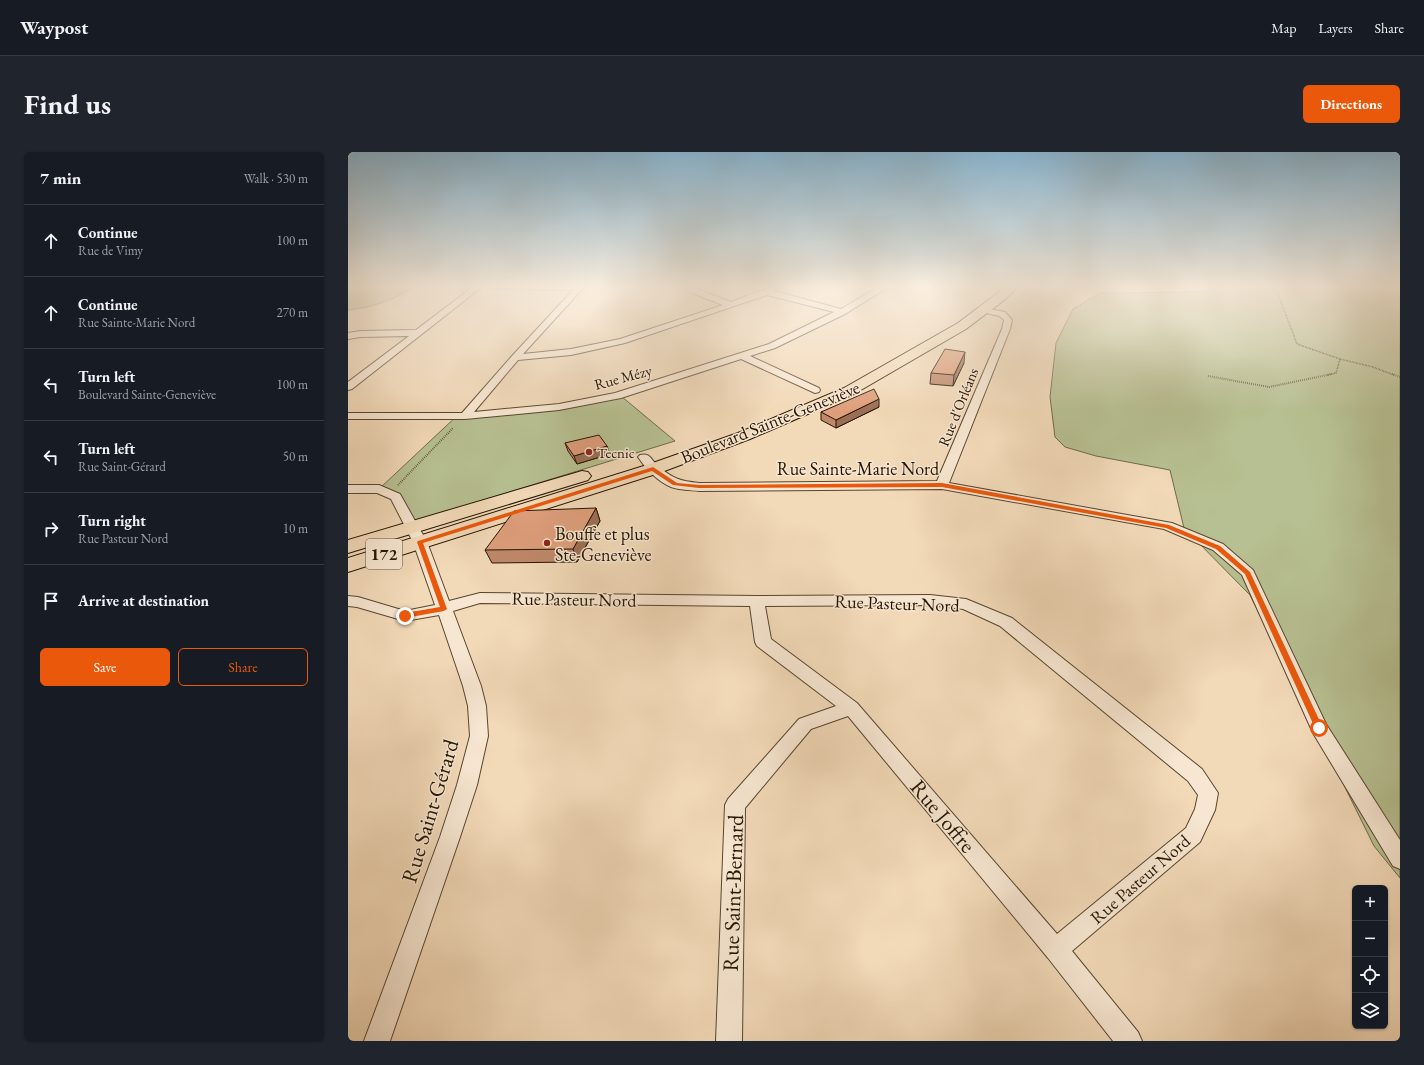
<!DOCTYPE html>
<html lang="en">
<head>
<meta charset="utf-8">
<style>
	:root { --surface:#171b24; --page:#20242c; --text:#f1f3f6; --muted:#9ea1a6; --line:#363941; --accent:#ea580c }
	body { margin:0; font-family:"EB Garamond",serif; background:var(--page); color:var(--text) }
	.controls { position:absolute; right:12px; bottom:12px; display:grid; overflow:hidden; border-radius:6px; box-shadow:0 1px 3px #0004 }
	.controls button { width:36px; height:36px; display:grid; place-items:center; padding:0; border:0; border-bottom:1px solid var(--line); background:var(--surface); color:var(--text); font:20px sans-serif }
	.stop { position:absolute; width:12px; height:12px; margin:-9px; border:3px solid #ea580c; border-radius:50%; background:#fff }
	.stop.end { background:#ea580c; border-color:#fff; box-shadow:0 1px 4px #0008 }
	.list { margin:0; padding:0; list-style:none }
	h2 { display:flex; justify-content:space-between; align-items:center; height:52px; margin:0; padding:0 16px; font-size:17px }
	h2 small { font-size:13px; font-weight:400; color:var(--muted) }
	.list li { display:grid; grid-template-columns:26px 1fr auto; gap:12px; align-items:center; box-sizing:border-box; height:72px; padding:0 16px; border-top:1px solid var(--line) }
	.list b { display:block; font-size:15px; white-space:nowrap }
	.list p { margin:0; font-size:13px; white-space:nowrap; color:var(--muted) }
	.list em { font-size:13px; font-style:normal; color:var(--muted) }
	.actions { display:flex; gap:8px; padding:12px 16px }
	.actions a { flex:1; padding:9px 0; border:1px solid var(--accent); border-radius:6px; text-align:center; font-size:14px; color:var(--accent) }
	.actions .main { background:var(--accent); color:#fff }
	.icon { flex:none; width:22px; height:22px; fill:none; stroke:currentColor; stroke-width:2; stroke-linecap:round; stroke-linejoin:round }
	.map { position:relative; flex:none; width:1052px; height:889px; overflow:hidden; border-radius:6px }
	header { display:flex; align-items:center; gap:24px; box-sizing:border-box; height:56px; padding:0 20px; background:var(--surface); border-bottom:1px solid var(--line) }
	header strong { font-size:19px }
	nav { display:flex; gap:22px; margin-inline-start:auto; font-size:14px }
	.intro { display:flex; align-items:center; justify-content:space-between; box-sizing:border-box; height:96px; padding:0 24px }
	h1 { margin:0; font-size:28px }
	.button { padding:10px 18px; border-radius:6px; background:var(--accent); color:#fff; font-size:14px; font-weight:700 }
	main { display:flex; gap:24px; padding:0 24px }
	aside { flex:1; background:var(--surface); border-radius:6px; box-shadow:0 1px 3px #0004 }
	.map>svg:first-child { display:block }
</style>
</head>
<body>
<header>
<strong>Waypost</strong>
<nav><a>Map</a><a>Layers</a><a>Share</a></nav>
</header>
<div class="intro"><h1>Find us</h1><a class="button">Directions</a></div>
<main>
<aside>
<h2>7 min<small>Walk · 530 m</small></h2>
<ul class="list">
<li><svg class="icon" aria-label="ahead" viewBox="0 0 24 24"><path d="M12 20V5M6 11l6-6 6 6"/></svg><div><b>Continue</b><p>Rue de Vimy</p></div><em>100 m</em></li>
<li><svg class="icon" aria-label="ahead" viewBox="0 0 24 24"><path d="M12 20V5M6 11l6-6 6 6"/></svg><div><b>Continue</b><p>Rue Sainte-Marie Nord</p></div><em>270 m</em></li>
<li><svg class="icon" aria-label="left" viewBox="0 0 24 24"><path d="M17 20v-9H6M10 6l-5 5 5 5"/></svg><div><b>Turn left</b><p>Boulevard Sainte-Geneviève</p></div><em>100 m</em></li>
<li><svg class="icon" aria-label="left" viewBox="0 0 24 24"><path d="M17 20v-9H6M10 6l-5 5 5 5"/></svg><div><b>Turn left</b><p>Rue Saint-Gérard</p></div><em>50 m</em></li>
<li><svg class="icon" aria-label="right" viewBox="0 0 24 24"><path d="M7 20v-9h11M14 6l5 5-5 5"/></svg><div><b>Turn right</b><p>Rue Pasteur Nord</p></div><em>10 m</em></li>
<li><svg class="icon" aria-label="arrive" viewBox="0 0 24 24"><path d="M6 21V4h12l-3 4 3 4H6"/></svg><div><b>Arrive at destination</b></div></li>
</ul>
<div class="actions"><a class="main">Save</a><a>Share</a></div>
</aside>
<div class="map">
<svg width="1052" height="889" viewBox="0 0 1052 889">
	<rect width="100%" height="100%" fill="#f2d9b8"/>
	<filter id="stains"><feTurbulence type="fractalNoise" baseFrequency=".005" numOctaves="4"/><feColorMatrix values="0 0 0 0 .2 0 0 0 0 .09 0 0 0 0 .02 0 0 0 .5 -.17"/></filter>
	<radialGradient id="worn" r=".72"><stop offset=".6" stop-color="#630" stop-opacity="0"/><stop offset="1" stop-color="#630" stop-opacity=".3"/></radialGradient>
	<path fill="#b7c092" stroke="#6e6a4a" d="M0,134H67C49,147 22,156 0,158Z
		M877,134H1052V726L1026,694L902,443L836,376L822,318L748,304L717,295L707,285L702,245L708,191L725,157L752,141L852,140Z
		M273,244L327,289L64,370L49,344L31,337L112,261L213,255Z"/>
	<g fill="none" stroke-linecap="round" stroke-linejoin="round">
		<g stroke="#58462f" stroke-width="2">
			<path id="street" d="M126,134H135L4,237L0,238V230L61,184L12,185L0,187V181L12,179L68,178Z
				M140,134H237L175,202L223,197L272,187L375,153L339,139L338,134H346V136L383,150C398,145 418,134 433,134L426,139L493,157L532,134H542L497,162L427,196L402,204L471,236L472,238L471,240L467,241L393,207L273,246L211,258L117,267H0V261H114L164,204L225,138L144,136ZM419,143L486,160L421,192L267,241L211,252L126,260L170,208L223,203L277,191Z
				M634,156H637L657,160L664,168L662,177L601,331L824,371L875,392L905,418L978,572L1052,688V717L1045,714L965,581L894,423L865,398L816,377L594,337L351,339C342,338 331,338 323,335C309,329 298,317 290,305L292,303C303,300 304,310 311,315C326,327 332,329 351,331L589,329L654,177L656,168L651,164L634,160L633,158Z
				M0,333H31L52,342L79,390L101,449L132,441L409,444L582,443L618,447L664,466L854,617L870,641L867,658L852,690L724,799L790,880L794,889H765L700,806L500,564L463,577L397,656L394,889H368L377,653L380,647L451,567L488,554L409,494L407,490L402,454L132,451L105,459L133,534L138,554L140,584L129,633L112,685L42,889H16L92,685L109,633L122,584L120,554L115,534L91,463L57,469L9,455L0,454V444L10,445L57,459L87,453L65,390L43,347L29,341H0ZM582,453L615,457L652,474L840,629L850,643L847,657L838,676L709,782L509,551L423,487L417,454Z"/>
		</g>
		<g stroke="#251501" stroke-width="2">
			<path id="primary" d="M659,134H671L655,149L618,177L506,242L402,287L311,321L0,420V406L299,313L390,281L496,236L610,171Z
				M234,319L240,320L243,324L240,328L0,401V388Z"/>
		</g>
		<path stroke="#251501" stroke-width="1.5" stroke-dasharray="0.5 1" stroke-linecap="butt" d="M927,134L949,192L992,207
			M979,223L988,221L992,207L1025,215L1046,223"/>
		<path stroke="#251501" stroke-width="2" stroke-dasharray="0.5 1.5" stroke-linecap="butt" d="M1044,222L1052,225
			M860,224L921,235L984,222
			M50,333L105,276"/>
		<use href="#street" fill="#f7e6d1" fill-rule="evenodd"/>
		<use href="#primary" fill="#f2d9b8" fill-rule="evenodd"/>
	</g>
	<path fill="#bf886a" stroke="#251501" d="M616,211L605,234L582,232L583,221Z
		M531,255L488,276L473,268V260Z
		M217,291L259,294L262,302L229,312L220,299Z
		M248,356L252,369L229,410L144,411L137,398Z"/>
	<path fill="#9b6f56" stroke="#251501" d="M617,200L616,211L605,234L606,223Z
		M531,247V255L488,276V268Z
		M259,294L262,302L229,312L226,304Z
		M248,356L252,369L229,410L225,397Z"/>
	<path fill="#de9e7b" stroke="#251501" d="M597,197L617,200L606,223L583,221Z
		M526,237L531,247L488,268L473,260Z
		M251,283L259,294L226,304L217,291Z
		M248,356L225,397L137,398L166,359Z"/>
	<linearGradient id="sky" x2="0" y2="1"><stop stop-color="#89b6d2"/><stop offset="0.52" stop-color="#f9eedf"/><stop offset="1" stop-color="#f9eedf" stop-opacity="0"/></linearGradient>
	<rect width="1052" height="259" fill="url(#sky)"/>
	<path fill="#ea580c" d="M305,315L329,331L351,333L594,331L821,373L872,394L902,420L975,576L971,579L967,576L897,422L868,397L818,376L594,335L351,336L325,333L304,319L75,391L99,457L96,459L57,466L53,464L57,461L92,455L69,390L70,389Z"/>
	<g fill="#8f2418" stroke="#f7e6d1" stroke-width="1.5">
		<circle cx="241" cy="300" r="4"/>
		<circle cx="199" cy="391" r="4"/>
	</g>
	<g text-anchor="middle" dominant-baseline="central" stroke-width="3" stroke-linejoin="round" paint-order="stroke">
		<g font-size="15" fill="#251501" stroke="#f7e6d1">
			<text transform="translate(275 225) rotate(-15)">Rue Mézy</text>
			<text transform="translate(610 255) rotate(-68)">Rue d'Orléans</text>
		</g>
		<g font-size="15" fill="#251501" stroke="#f7e6d1" text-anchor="start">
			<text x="249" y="300">Tecnic</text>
		</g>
		<rect fill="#f7e6d1" stroke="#64543f" stroke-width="1" x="18" y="387" width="36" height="30" rx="3"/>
		<g font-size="17" font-weight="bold" fill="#251501">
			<text x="36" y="402">172</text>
		</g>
		<g font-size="18" fill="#251501" stroke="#f7e6d1">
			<text transform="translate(422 270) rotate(-22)">Boulevard Sainte-Geneviève</text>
			<text x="510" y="316">Rue Sainte-Marie Nord</text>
			<text transform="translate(226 447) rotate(1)">Rue Pasteur Nord</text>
			<text transform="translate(549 451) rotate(2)">Rue Pasteur Nord</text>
			<text transform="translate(792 727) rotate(-41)">Rue Pasteur Nord</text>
		</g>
		<g font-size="18" fill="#251501" stroke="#f7e6d1" text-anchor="start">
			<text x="207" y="381">Bouffe et plus<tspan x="207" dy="21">Ste-Geneviève</tspan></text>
		</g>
		<g font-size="22" fill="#251501" stroke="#f7e6d1">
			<text transform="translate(82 659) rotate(-73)">Rue Saint-Gérard</text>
			<text transform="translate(595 664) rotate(50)">Rue Joffre</text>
			<text transform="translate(385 741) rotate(-88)">Rue Saint-Bernard</text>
		</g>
	</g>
	<rect width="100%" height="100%" filter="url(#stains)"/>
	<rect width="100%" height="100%" fill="url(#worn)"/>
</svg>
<div class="controls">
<button>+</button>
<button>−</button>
<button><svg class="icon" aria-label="locate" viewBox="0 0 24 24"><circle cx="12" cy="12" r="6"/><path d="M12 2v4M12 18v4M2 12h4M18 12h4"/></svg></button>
<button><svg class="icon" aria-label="layers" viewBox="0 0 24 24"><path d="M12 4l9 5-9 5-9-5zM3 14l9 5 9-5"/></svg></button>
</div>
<div class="stop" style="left:971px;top:576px"></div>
<div class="stop end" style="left:57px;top:464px"></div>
</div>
</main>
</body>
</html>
